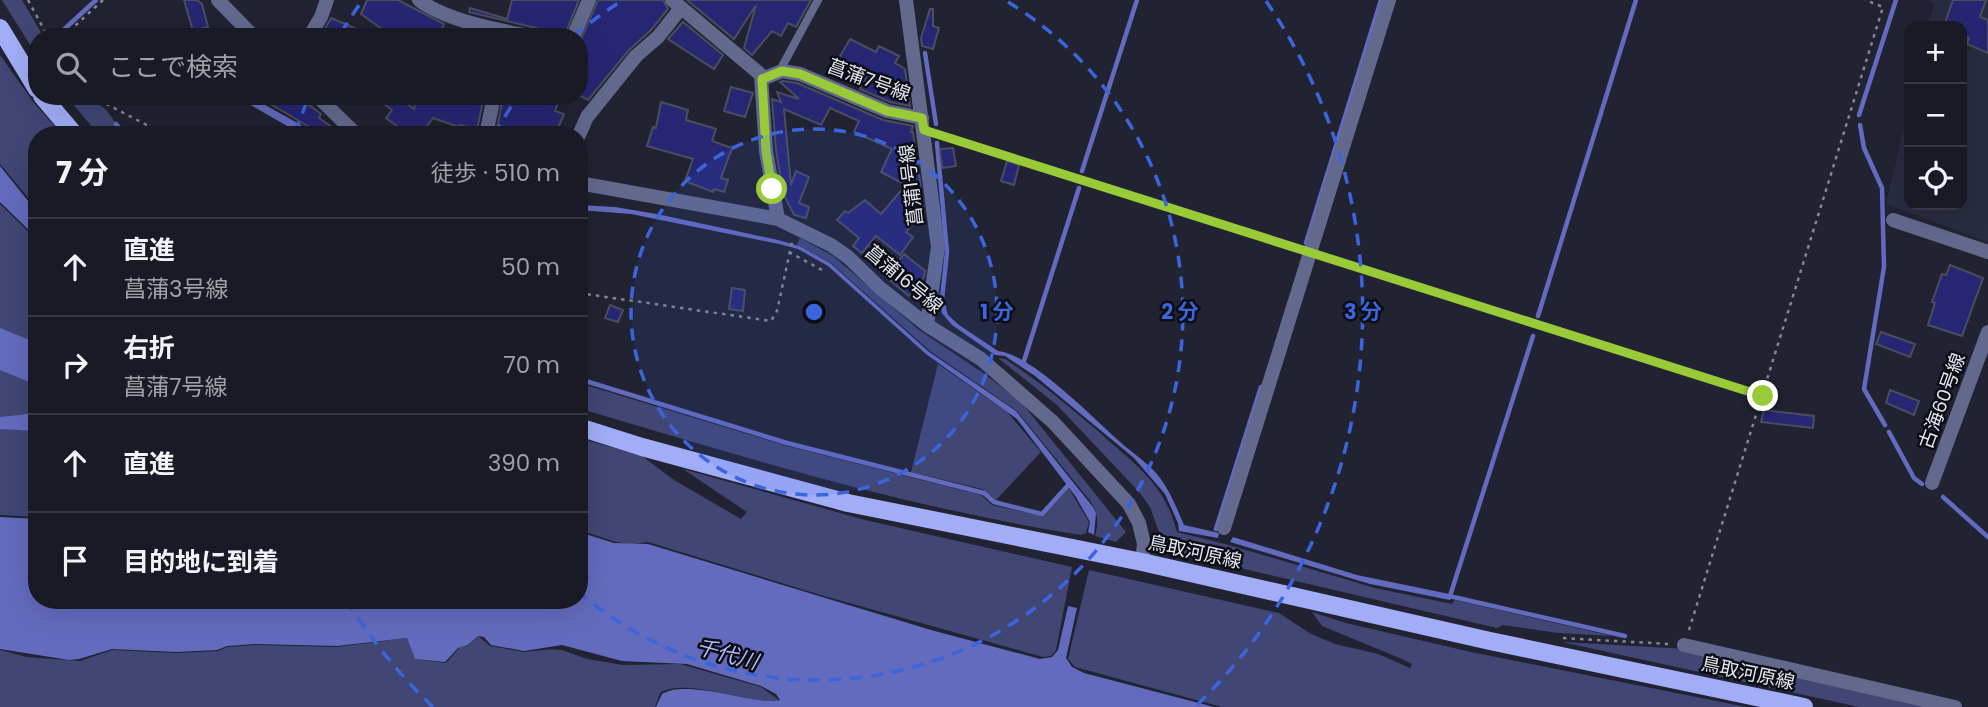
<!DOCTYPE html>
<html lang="ja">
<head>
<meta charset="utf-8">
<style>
	:root { --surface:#191a26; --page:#22232e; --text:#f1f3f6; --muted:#9fa1a7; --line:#373843 }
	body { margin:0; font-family:Poppins,"Noto Sans JP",sans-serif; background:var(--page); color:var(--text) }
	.controls { position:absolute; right:21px; top:21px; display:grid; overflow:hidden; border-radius:14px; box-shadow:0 7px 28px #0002 }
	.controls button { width:63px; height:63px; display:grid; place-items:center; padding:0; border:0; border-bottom:2px solid var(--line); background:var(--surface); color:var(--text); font:35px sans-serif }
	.stop { position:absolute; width:21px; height:21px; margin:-16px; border:5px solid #98cb37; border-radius:50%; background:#fff }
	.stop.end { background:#98cb37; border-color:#fff; box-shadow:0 2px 7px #0008 }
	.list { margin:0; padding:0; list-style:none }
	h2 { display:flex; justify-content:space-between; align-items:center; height:91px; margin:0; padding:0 28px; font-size:30px }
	h2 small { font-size:23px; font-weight:400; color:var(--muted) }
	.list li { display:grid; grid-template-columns:46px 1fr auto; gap:21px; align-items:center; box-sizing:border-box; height:98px; padding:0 28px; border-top:2px solid var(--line) }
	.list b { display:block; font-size:26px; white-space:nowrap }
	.list p { margin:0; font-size:23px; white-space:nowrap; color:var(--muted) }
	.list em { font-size:23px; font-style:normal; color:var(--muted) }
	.icon { flex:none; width:38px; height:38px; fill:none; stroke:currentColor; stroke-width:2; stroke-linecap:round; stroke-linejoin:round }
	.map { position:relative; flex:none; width:1988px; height:707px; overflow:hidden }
	.search { position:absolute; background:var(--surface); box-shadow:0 7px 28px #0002; left:28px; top:28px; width:560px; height:77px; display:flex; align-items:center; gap:18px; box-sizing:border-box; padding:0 24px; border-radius:28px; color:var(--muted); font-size:26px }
	.panel { position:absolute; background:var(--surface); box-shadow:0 7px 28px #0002; left:28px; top:126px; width:560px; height:483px; border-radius:28px }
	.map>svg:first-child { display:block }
</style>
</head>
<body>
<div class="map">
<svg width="1988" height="707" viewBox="0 0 1988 707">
	<rect width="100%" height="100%" fill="#212332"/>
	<path fill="#292c41" d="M1928,0H1988V242L1886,204L1909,106V205H1962V26H1928L1934,4Z"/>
	<path fill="#414675" d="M2,0H22L43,36L37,37V56Z
		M0,55L34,103L63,135H37V208L0,164Z
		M66,96C78,96 99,101 107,111C114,119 116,127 124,135H99Z
		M0,204L37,240V517L0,515Z
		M800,238L833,256L919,330L986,375L1021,402L1126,532L1116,542L1095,536C1099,523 1098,514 1091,502L1017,411L930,351L831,263L797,245Z
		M998,358L1005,359C1039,381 1068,406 1099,432C1135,465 1164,482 1177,532L1229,545L1375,588L1452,604L1455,600L1612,636L1558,633L1503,625L1497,628L1176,553L1159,532L1150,507L1140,493L1057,405Z
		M938,364L1007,412L1041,452L996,500L982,489L911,472Z
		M579,383L787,446L981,495L992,505L1043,516L1068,487L1089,522L1086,533L1081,535C914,509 750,459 588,411L579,408Z
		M579,438L642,456L674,480L741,519L747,512L683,469L865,520L1072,567L1056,650L1051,656L1043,657L824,596L648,542L631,544L616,542L579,530Z
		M1089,570L1279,613L1311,634L1335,644L1378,654L1410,668L1412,664L1402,659L1322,626L1312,612L1346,623L1471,652L1746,707H1222L1075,667L1068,659Z
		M478,636L490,646L524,652L552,649L562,650L587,659L623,665L680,664L761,687L779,700C757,707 686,676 660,693L655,707H0V650L27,657L80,661L112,650L177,653L218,651L227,647L256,645L337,647L407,638L415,659L446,663L460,647L468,646Z
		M1562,642L1687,649L1943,707H1859Z"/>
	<path fill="#636bbe" d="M235,96H249L319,135H303Z
		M0,166L37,212V238L0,202Z
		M579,205L615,207L657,214L778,240L799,246L830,263L929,352L1016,411L1093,507L1096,513L1094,535L1088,532L1090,522L1076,497L1017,419L926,354L828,266L798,249L779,244L631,214L579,210Z
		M942,293L948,315L959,325L998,351C1031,354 1093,418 1119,441C1131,452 1144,460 1156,473C1169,488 1176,507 1184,525L1219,533L1218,538L1179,531L1178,523L1165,494L1134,458L1035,376L1005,356L995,355L952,325L942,313L939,299Z
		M0,328L37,343V385L0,370Z
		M37,413L36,431L0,429V417Z
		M0,517L37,519V600H579V532L614,543L648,544L931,630L1040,659L1052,657L1058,650L1068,606L1077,608L1066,658L1072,667L1084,673L1214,707H656L662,694C690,678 759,707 780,700L776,694L761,686L687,664L622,661L562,645L524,651L491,645L484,637L478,636L468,645L458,648L445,662L415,659L407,638L337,646L255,644L227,646L217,650L176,652L112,649L79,659L69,660L0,649Z
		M1233,537L1357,575L1454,595L1450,600L1370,584L1230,542Z"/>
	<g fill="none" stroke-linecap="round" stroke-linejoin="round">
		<path stroke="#636bbe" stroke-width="4.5" d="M59,34L96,0
			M925,53L936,124
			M1859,115L1896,0
			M116,124L126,135
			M1860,125L1864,148L1882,188L1884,267L1864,389L1885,425
			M937,143L947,252L942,299
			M1082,171L1137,0
			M1306,243L1381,0
			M1538,316L1636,0
			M1023,364L1079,188
			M579,379L787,443L984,493L994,502L1042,514L1070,483
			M1889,432L1914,478L1922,484
			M1943,497L1988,537
			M1216,529L1261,387
			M1449,596L1625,636
			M1450,596L1533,336"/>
	</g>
	<path fill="#272672" stroke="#4a4d5d" stroke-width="2" d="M184,0H197L202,4L208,27L193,31Z
		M367,0H398L444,24L442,29L434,37H393L361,14Z
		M512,0H579L564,37H542L540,30L536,28L469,12L470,8L507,19Z
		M598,0H663L668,9L651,30L629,50L588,100L579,95V44Z
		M687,0H811L796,27L788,23L781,36L772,31L752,55L744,48L756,5L734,39Z
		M1953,0H1986L1980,17L1988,20V53L1967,44L1969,38L1962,35V26H1944Z
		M930,9H933V26L939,28L933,49L922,46L921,38Z
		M331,18L375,37H320Z
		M683,22L723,55L714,69L668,39Z
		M850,39L876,52L879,46L899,56L895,63L905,69L910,106L890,102L860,89L866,78L836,63Z
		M783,81L797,83L883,120L913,126L911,132H913L924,210L906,232L913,237L900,255L876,236L862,253L853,246L859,238L837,220L845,211L848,213L865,200L881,214L906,185L881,172L892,149L854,132L859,121L830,108L821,125L784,109L791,185L796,171L809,177L799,203L809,207L806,218L794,215L783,193L776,150L772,99L781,102L777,92L799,99L780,82Z
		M731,87L753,93L745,117L724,111Z
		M257,96H297L321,114L319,118L343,135H323Z
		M373,96H397L414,109L418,97L432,102L435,96H484L477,130L460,125L459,127L433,118L420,135H409L386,118L392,110Z
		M503,96H561L555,111L564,114L555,135H496Z
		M661,102L688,110L686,120L716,129L712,141L732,148L721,178L728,180L724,192L714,189L713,192L685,181L693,159L647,146L653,127L656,128Z
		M953,148L956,166L942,168L940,149Z
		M1007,161L1019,165L1014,185L1001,181Z
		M904,254L925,271L924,277L909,296L891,281L897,276L891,271Z
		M1950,265L1983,278L1962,336L1928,325L1935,303L1932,302L1942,274L1946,275Z
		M732,288L745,290L743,311L729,309Z
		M610,305L623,310L618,322L605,318Z
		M1881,332L1915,344L1910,357L1876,344Z
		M1890,390L1919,401L1914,415L1886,403Z
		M1764,410L1814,416L1813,428L1761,422Z"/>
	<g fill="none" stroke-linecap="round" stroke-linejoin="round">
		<path stroke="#848693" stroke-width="2.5" stroke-dasharray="3.5 5" stroke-linecap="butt" d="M28,0L48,37
			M63,37L103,0
			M91,96L166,135
			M939,134L1296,248
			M789,252L822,270
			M1322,257L1763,395
			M579,293L771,321L777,311L792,242
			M1689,630L1883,7L1865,0
			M1563,638L1668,644"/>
		<path stroke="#63698d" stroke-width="8" d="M779,72L818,0"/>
		<path stroke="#63698d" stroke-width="14" d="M218,0L254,37
			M419,0C446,21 500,30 533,37
			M672,0L761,75L766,151L778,219
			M906,0L938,247L927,325
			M309,37L321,17L327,0
			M573,37L589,0
			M762,79L782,71L800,74L887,111L922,118
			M317,96L357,135
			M486,135L494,96
			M579,135L587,117L636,56L658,37L681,8
			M579,183L778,219L831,245L848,257L880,288L927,325L981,359L1053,422L1129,504L1139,523L1144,544L1142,562
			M1893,220L1988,252
			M1932,483L1988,332
			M1224,528L1389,0
			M1684,645L1955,707"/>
		<path stroke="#a2adf8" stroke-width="18" d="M0,28L37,89
			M42,96L75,135
			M579,427L642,447L848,503L1142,562L1490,641L1804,707"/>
	</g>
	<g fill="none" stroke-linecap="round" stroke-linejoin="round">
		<path stroke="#98cb37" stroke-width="9" d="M772,189L766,151L762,79L782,71L800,74L887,111L922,118L924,130L1763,396"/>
	</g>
	<circle cx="814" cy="312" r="183" fill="#3b65db" fill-opacity=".12"/>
	<g fill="none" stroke="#3b65db" stroke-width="3.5" stroke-dasharray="12 9">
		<circle cx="814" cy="312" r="183"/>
		<path d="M494 135A366 366 0 0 1 518 97M574 36A366 366 0 0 1 620 2M1008 2A366 366 0 1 1 581 594"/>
		<path d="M433 707A549 549 0 0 1 348 603M295 133A549 549 0 0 1 309 97M341 33A549 549 0 0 1 362 1M1266 1A549 549 0 0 1 1195 707"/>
	</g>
	<g text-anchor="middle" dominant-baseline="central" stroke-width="5" stroke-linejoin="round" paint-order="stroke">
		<g font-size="19" fill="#e3e5ef" stroke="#0c0d14">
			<text transform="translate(869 80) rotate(20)">菖蒲7号線</text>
			<text transform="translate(911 185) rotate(-97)">菖蒲1号線</text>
			<text transform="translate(904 279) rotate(40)">菖蒲16号線</text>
			<text transform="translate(1942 401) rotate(-70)">古海60号線</text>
			<text transform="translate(1195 552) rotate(12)">鳥取河原線</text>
			<text transform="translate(1748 673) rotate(12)">鳥取河原線</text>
		</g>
		<g font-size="21" font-style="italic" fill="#afb9fb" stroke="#0c0d14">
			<text transform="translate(727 654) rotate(15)">千代川</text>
		</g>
	</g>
	<circle cx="814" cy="312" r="10" fill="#3b65db" stroke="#0c0d14" stroke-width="3.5"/>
	<g font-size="21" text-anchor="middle" font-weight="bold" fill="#3b65db" stroke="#0c0d14" stroke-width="5" stroke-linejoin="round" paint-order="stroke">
		<text x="997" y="319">1 分</text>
		<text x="1180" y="319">2 分</text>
		<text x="1363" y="319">3 分</text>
	</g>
</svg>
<div class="controls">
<button>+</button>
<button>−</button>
<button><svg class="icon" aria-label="locate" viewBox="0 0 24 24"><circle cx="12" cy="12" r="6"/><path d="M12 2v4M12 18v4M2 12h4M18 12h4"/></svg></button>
</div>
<div class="stop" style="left:772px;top:189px"></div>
<div class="stop end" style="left:1763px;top:396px"></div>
<div class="search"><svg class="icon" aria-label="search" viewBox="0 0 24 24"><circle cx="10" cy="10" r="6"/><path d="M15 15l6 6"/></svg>ここで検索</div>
<section class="panel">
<h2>7 分<small>徒歩 · 510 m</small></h2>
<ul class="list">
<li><svg class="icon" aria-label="ahead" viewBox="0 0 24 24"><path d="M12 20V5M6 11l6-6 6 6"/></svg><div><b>直進</b><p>菖蒲3号線</p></div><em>50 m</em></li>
<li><svg class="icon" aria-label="right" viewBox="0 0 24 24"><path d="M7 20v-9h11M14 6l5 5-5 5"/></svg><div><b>右折</b><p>菖蒲7号線</p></div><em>70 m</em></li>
<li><svg class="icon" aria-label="ahead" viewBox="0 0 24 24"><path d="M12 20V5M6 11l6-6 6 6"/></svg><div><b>直進</b></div><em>390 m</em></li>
<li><svg class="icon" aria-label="arrive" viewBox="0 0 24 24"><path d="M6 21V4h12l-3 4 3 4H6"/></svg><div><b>目的地に到着</b></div></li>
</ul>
</section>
</div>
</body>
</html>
